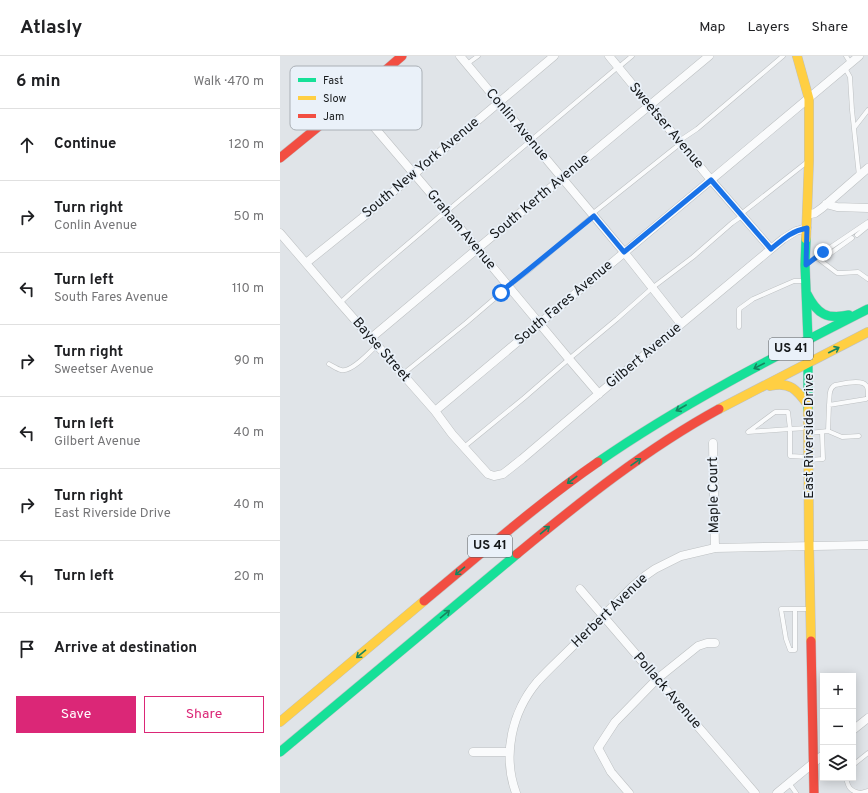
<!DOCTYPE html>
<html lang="en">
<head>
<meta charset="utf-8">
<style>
	:root { --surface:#fff; --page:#f2f2f2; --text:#202124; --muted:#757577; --line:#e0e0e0; --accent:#db2777 }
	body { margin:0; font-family:Overpass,sans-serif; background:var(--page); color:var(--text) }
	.controls { position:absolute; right:12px; bottom:12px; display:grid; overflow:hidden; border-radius:0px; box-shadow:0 2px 10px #0003 }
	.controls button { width:36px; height:36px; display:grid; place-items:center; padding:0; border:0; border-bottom:1px solid var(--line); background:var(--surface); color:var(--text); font:20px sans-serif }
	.stop { position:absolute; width:12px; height:12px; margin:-9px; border:3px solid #1a73e8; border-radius:50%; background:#fff }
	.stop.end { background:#1a73e8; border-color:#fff; box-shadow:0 1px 4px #0008 }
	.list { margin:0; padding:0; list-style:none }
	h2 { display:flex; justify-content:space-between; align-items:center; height:52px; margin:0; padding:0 16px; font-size:17px }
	h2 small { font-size:13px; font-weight:400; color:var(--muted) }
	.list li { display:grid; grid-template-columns:26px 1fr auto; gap:12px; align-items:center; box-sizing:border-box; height:72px; padding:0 16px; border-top:1px solid var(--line) }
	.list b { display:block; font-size:15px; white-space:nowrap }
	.list p { margin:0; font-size:13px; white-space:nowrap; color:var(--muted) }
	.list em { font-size:13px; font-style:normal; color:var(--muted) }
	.actions { display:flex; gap:8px; padding:12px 16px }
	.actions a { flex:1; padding:9px 0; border:1px solid var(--accent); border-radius:0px; text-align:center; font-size:14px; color:var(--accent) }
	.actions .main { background:var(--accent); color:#fff }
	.icon { flex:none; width:22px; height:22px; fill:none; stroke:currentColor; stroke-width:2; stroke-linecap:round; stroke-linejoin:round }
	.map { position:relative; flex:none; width:588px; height:737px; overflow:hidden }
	header { display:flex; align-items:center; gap:24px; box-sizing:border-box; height:56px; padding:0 20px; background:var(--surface); border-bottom:1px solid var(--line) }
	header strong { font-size:19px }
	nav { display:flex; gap:22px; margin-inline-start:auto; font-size:14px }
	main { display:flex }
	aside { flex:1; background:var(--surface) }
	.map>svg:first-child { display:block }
</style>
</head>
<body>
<header>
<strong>Atlasly</strong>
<nav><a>Map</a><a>Layers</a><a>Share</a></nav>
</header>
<main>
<aside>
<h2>6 min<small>Walk · 470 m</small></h2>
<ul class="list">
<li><svg class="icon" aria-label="ahead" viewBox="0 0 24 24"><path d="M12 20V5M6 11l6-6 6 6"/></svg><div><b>Continue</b></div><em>120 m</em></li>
<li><svg class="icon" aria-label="right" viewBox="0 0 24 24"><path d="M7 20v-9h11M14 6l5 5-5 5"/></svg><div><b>Turn right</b><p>Conlin Avenue</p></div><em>50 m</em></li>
<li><svg class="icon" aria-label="left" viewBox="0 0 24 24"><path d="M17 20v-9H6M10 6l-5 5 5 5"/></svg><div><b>Turn left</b><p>South Fares Avenue</p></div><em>110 m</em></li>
<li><svg class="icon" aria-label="right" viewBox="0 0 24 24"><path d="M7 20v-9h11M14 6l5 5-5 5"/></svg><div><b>Turn right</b><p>Sweetser Avenue</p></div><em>90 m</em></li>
<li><svg class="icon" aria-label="left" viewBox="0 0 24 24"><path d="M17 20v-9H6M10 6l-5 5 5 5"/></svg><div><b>Turn left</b><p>Gilbert Avenue</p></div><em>40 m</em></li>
<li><svg class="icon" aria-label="right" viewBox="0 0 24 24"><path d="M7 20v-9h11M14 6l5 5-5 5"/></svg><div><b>Turn right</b><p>East Riverside Drive</p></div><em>40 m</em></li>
<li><svg class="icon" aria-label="left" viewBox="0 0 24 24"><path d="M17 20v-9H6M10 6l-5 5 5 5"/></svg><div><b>Turn left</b></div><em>20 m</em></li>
<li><svg class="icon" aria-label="arrive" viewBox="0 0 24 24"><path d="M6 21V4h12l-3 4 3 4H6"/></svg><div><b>Arrive at destination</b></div></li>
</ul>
<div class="actions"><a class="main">Save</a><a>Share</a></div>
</aside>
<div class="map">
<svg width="588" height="737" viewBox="0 0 588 737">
	<rect width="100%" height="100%" fill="#e0e4e8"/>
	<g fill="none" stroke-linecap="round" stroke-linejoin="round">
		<g stroke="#bdc0c2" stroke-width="5">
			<path id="lane" d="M566,0L571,8
				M187,8L198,0
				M565,12L570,21L572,54L579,120
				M574,72L588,54
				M399,85L417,73L503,0
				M312,158L401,87
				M461,158L527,106
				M577,179L588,170
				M543,196L551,197L572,182
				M536,201L588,166
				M527,208L536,201L557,217H562L578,216L588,223
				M60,247C92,217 126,190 159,161L166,156L338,11L340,10L352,0
				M459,271V253L473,243L514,225H524
				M49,308C53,310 57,313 61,314C71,317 90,296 97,289
				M123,318L186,267L221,237L228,230L248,215L313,160
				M495,356H508L510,373L468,376Z
				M528,372L510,373V400L528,401
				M548,375L562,381L579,380
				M529,377L548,375L549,349L586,343L588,341C588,338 588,333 587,331C584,322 562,328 555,329C548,333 550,341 549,349
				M184,391L244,342L289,303L337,263L372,232L413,201L452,167L462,160
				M529,404L543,403L542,376
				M515,553V594H510L506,583L501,553H530
				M573,709L588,697
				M566,722C568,731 570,735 580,737
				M509,727L516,737
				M581,737L588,735"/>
		</g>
		<g stroke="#bdc0c2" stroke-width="9">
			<path id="street" d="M180,0L344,196L401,268
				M329,0L431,124L491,193
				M71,44L170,160L289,303L319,338
				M546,148L557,151L588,152
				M527,159L535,157L542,152L588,112
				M0,177L60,247L111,305L155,355L172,378L208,418L214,420L223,418L242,403L401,268L503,183L516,175L527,172
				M26,207L82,162L274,0
				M91,282L197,193L429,0
				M155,355L579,0
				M433,387L435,492
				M300,533L475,737
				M573,674L588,662
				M193,696H229
				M236,737C222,699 232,656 257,626C268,614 280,603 292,591C312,571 332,551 352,531L365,520L375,513L401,500L435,492L588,489
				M349,737L331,716L318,692L335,666L377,623L418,590L427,587H435
				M497,737L543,699"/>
		</g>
		<g stroke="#bdc0c2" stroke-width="10">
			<path id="fast" d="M526,183L525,209L528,284V354
				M527,238C537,258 547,264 569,259
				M318,406C403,347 496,300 588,253
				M0,696L237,498"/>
		</g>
		<g stroke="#bdc0c2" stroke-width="10">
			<path id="slow" d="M517,0L529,43V104L526,183
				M490,330C510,325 517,334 528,349
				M439,353L588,276
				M528,354L529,489L531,585
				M0,666L144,545"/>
		</g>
		<g stroke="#bdc0c2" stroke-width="10">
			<path id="jam" d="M0,102L71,44L122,0
				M237,498C301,445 366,393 439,353
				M144,545C201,498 257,448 318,406
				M531,585L534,737"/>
		</g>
		<use href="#lane" stroke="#fafbfc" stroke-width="4"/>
		<use href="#street" stroke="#fafbfc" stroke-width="8"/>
		<use href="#fast" stroke="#16e098" stroke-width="9"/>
		<use href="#slow" stroke="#ffcf43" stroke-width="9"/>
		<use href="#jam" stroke="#f24e42" stroke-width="9"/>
	</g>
	<defs><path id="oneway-shaft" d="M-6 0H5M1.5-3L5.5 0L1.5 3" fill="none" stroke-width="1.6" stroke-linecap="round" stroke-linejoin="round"/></defs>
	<g stroke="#168660">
		<use href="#oneway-shaft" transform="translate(554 294) rotate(-27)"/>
		<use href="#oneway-shaft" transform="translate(479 310) rotate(153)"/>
		<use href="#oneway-shaft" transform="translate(401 352) rotate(150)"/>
		<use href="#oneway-shaft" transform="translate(356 406) rotate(-35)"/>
		<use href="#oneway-shaft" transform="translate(292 424) rotate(143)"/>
		<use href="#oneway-shaft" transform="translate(265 474) rotate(-40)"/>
		<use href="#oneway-shaft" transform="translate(180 515) rotate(140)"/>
		<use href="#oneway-shaft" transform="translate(165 558) rotate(-40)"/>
		<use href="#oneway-shaft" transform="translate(81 598) rotate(140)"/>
	</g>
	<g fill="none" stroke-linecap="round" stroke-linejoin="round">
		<path stroke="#1a73e8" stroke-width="5" d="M221,237L228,230L248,214L314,160L344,196L431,124L491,193C503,183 511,175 527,172L526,209L543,196"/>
	</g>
	<g text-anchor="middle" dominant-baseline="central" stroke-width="3.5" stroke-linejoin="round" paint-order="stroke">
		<g fill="#eaf1f9" stroke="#565a5e" stroke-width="1">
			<rect x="489" y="282" width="44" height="22" rx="3"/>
			<rect x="188" y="479" width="44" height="22" rx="3"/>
		</g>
		<g font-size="13" font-weight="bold" fill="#16191b">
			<text x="511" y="293">US 41</text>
			<text x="210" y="490">US 41</text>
		</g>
		<g font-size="14" fill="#16191b" stroke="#eaf1f9">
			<text transform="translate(237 69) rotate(50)">Conlin Avenue</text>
			<text transform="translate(386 70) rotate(50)">Sweetser Avenue</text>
			<text transform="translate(141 112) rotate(-40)">South New York Avenue</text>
			<text transform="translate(260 141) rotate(-40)">South Kerth Avenue</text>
			<text transform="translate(181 174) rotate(50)">Graham Avenue</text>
			<text transform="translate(284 247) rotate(-40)">South Fares Avenue</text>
			<text transform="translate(101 294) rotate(49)">Bayse Street</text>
			<text transform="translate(364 300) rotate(-40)">Gilbert Avenue</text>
			<text transform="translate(529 380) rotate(-90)">East Riverside Drive</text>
			<text transform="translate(434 439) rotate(-91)">Maple Court</text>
			<text transform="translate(330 555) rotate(-44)">Herbert Avenue</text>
			<text transform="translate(387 635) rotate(49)">Pollack Avenue</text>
		</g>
	</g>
	<rect x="10" y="10" width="132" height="64" rx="6" fill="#eaf1f9" stroke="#aab0b6" stroke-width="1"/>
	<rect x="18" y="22" width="18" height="4" fill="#16e098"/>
	<rect x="18" y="40" width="18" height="4" fill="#ffcf43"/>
	<rect x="18" y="58" width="18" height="4" fill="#f24e42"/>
	<g font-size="11" fill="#16191b">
		<text x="43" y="28">Fast</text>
		<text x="43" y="46">Slow</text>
		<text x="43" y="64">Jam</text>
	</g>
</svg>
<div class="controls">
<button>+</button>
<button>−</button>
<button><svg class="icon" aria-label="layers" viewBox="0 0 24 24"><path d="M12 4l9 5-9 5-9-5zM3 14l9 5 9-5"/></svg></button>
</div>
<div class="stop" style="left:221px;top:237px"></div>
<div class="stop end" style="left:543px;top:196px"></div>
</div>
</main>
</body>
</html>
